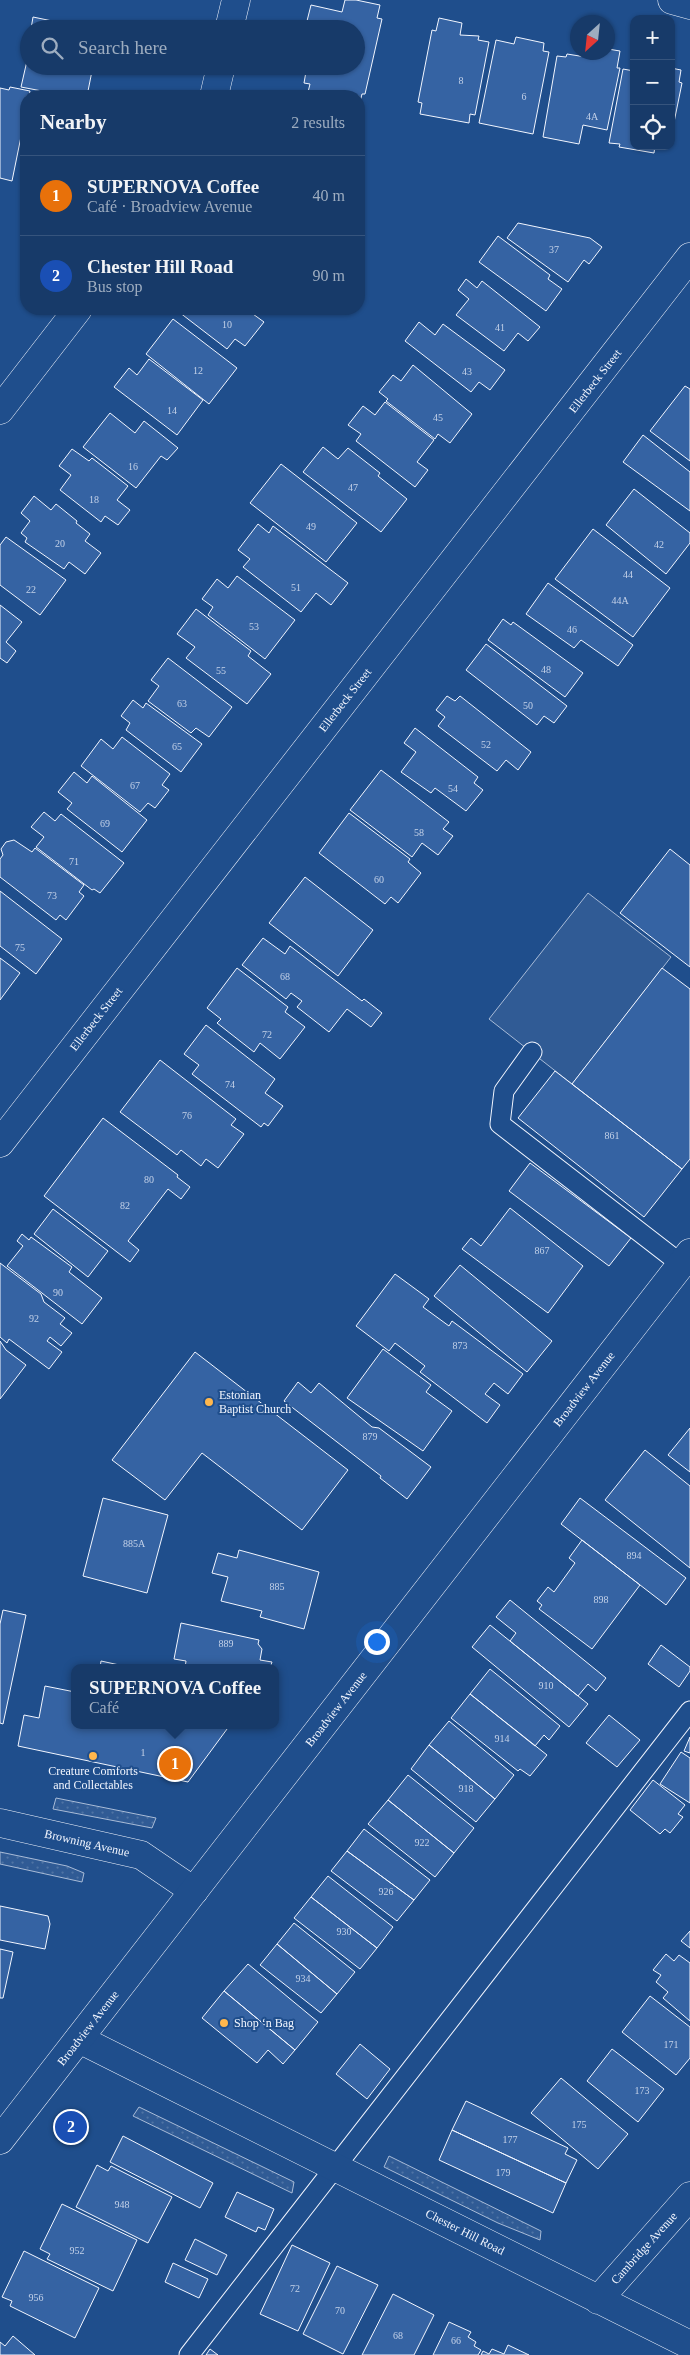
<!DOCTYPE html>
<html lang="en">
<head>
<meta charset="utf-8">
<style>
	:root { --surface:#173a69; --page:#244571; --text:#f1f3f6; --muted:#9eadc0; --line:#36547d; --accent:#ffb74d }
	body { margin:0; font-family:Georgia,serif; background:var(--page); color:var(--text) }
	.controls { position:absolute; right:15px; top:15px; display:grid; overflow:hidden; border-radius:10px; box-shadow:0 1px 4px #0004 }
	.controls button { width:45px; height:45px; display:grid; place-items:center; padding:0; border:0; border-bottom:1px solid var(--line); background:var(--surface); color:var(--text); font:25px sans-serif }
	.compass { position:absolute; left:570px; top:15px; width:45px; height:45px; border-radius:50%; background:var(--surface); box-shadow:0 1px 4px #0004; rotate:207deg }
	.you { position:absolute; left:376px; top:1641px; width:18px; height:18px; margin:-12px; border:4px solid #fff; border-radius:50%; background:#1a73e8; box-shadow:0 0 0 8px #1a73e833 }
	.badge { display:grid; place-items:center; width:32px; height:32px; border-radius:50%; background:var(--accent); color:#fff; font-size:16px; font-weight:700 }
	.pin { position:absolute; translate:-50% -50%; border:2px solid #fff; box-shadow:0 1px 5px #0006 }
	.popup { position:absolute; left:71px; top:1664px; width:208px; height:65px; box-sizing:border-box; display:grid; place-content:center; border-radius:10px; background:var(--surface); filter:drop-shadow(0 1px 4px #0005); font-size:16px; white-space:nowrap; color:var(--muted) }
	.popup b { font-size:19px; color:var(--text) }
	.popup::after { content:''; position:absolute; left:50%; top:100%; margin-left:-10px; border:10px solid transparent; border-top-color:var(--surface) }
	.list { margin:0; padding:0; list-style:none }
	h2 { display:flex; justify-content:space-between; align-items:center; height:65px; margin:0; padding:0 20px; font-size:21px }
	h2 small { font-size:16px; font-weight:400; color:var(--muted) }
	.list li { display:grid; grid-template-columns:32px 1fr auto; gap:15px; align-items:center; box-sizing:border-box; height:80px; padding:0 20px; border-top:1px solid var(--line) }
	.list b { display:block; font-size:19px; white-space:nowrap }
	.list p { margin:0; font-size:16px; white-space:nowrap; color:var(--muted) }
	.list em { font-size:16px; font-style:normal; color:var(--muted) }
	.icon { flex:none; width:28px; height:28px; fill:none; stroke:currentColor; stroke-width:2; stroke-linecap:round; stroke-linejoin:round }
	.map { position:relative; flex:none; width:690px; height:2355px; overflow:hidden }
	.search { position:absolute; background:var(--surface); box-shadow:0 1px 4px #0004; left:20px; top:20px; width:345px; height:55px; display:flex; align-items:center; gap:12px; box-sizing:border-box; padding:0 18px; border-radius:28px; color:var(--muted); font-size:19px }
	.panel { position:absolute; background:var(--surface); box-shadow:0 1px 4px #0004; left:20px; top:90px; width:345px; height:225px; border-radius:20px }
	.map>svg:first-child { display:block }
</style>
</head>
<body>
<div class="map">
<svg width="690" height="2355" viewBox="0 0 690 2355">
	<defs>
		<pattern id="grass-dots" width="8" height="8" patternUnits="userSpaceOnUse" patternTransform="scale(1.25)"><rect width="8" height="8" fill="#305b95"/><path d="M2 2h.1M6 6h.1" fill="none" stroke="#4e73a5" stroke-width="1.8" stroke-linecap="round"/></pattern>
	</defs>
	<rect width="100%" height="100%" fill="#1f4e8c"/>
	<path fill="url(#grass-dots)" stroke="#a8bbd7" d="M56,1798L156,1818L152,1828L53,1809Z
		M0,1852L67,1866L84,1873L82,1882L0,1864Z
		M139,2107L294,2182L292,2193L133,2116Z
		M389,2156L541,2231L540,2240L498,2223L384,2167Z"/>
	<path fill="#305b95" stroke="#a8bbd7" d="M588,893L671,957L572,1084L489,1019Z"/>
	<path fill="#3563a3" stroke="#f2f6ff" d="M345,0H356L380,5L377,18L382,19L365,94H362L359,106V96H307L310,84L304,83L307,66H356V29H305L311,5L342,12Z
		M33,17L91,29H31Z
		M439,18L462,23L460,35L479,36L478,40L489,42L475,115L470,114L469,123L420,114L422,103L418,102L432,30L436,31Z
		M516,37L544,43L543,51L549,52L533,134L479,123L496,40L514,44Z
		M608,49L620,51L617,68H620L607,130L583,125L579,144L543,137L557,56L566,57L567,54L592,58L593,52H608Z
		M29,52V66H93L87,96H68L21,87Z
		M671,68L681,70L679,82L682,83L671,137Z
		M623,69L634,71V146H655L654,153L619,147L620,144L609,143Z
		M10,87L30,91L29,96H26V112L12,181L0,178V88L9,90Z
		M518,223L590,238L602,247L589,264L584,260L568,282L507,238Z
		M498,236L550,275L548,279L562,289L546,311L479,262Z
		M466,279L477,288L482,281L540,327L528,341L518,333L504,351L456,315L469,299L458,290Z
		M175,309H246L264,322L245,346L235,339L227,349Z
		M173,319L237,368L209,404L146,354Z
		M419,322L435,335L443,324L505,370L490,390L479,382L471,392L405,341Z
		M149,359L203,400L177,435L114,387L129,368L137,375Z
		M413,365L472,414L450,443L438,434L435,439L386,401L388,399L379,392L393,375L401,381Z
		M685,386L690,389V461L650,431Z
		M385,402L434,440L417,462L428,470L415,487L356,441L361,434L348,425L363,406L375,415Z
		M110,413L135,433L144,421L178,448L167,460L161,456L136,488L83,447Z
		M643,435L690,472V511L623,462Z
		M323,447L338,459L348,448L380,473L378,476L407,499L381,532L303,472Z
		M72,449L89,461L92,458L128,486L117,500L130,510L118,525L105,516L101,522L60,490L71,475L59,466Z
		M281,464L357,523L326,562L250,503Z
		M634,489L690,533V543L666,574L606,525Z
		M34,496L51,510L56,504L77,521L76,523L90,534L85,541L101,553L85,574L69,562L64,569L25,542L27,538L21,533L30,521L21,513Z
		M258,524L269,533L273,526L348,583L331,605L316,593L301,612L243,567L250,559L238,550Z
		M593,529L670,588L633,637L555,579Z
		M6,537L66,580L40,615L0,585V545Z
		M237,576L295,620L265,659L208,615L213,607L202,599L217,579L228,588Z
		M548,583L633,645L618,666L581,640L574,648L526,614Z
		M0,605L22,622L6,642L16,651L7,663L0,658Z
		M196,609L251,651L248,656L271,674L247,704L186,658L195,647L177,634Z
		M503,619L511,625L513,622L583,673L565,697L488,640Z
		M486,644L567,706L554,723L544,716L537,725L466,670Z
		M168,658L232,707L209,737L196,728L191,733L148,701L159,686L151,680Z
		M447,696L455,701L460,696L531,752L518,770L506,760L497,771L438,726L445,717L436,710Z
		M133,700L143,708L146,703L202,744L181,772L126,730L130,723L121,716Z
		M415,728L478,777L474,783L483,790L466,811L435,788L431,793L401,772L416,752L404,743Z
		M122,737L170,774L162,785L169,790L155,808L148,803L140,812L81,766L101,739L113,749Z
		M381,770L449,822L443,829L453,836L438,855L422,843L412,857L350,810Z
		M74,772L87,783L92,776L147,820L122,852L67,809L72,803L58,792Z
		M44,812L55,821L61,814L124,863L100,893L94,889L92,890L36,847L44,837L31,827Z
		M349,813L410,859L408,862L421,873L398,903L391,897L385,904L319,853Z
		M14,840L32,852L35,848L84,885L79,892L84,896L66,920L60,915L56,920L0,877V859L3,855L1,849L6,842Z
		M670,849L690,865V967L620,913Z
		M305,877L373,930L338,976L269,923Z
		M0,891L62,939L36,974L0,946Z
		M263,938L285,954L290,946L362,1001L364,999L382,1013L371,1027L347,1009L329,1032L297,1007L302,1001L291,993L286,999L242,965Z
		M0,958L20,973L0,1000Z
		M237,968L288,1007L285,1012L305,1027L280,1059L260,1043L254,1052L217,1023L221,1019L207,1008Z
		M662,968L690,989V1159L682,1169L572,1084Z
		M206,1025L275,1079L265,1093L283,1106L268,1126L264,1123L261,1127L192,1074L199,1065L184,1054Z
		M160,1060L236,1119L231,1125L244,1134L218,1168L206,1159L201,1166L181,1150L177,1155L120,1112Z
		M555,1071L682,1169L644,1217L518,1118Z
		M103,1118L178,1175L177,1177L190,1187L181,1199L168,1189L128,1241L139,1250L130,1262L44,1196Z
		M530,1163L631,1238L609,1266L509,1191Z
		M510,1208L583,1266L548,1313L462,1249L471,1238L481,1246Z
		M53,1209L108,1251L88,1277L34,1234Z
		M22,1234L29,1240L31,1237L72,1267L69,1272L102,1298L82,1324L7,1266L23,1246L17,1241Z
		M0,1263L41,1294L44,1302L65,1318L60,1324L72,1333L61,1346L50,1337L47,1341L62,1352L49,1369L9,1339L7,1343L0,1337Z
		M460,1265L552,1341L527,1372L434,1296Z
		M395,1274L429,1299L423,1307L449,1326L452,1321L523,1374L508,1394L494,1383L485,1394L500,1405L487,1423L420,1372L425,1366L395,1343L389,1351L356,1326Z
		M0,1341L6,1350L26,1365L0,1399Z
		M383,1349L431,1385L426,1392L452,1411L423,1451L347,1398Z
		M195,1352L348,1470L302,1530L202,1453L165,1500L112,1460Z
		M298,1382L311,1393L319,1383L372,1427L379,1428L431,1467L407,1499L380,1478L381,1476L284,1401Z
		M690,1428V1472L668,1455Z
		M645,1450L690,1486V1568L605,1500Z
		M103,1498L168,1515L147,1593L83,1576Z
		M580,1498L686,1578L666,1605L561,1524Z
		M582,1540L640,1585L592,1649L539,1609L542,1605L537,1601L548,1587L554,1592L575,1563L569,1558Z
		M239,1550L319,1572L304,1629L260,1617L262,1611L221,1601L228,1577L212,1573L218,1553L237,1558Z
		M510,1600L606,1678L596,1691L588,1684L578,1696L510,1641L516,1633L496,1617Z
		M3,1610L26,1615L3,1724L0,1723V1624Z
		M181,1623L259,1640L258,1644L262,1649L260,1660L272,1662L270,1668H185L186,1661L174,1659Z
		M490,1625L588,1704L569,1727L472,1647Z
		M661,1645L690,1667V1671L679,1687L648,1664Z
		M101,1661L133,1668H100Z
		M490,1669L560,1726L549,1740L544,1735L535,1746L470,1694Z
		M45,1686L75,1692V1725H230L188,1782L18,1746L24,1715L39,1718Z
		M470,1694L547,1755L530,1776L520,1769L518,1771L451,1718Z
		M609,1715L640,1740L617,1767L586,1743Z
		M449,1721L514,1775L495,1799L429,1745Z
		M690,1737V1753L684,1751Z
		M429,1745L495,1799L476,1822L411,1769Z
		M681,1752L690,1758V1803L660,1784Z
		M408,1775L474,1828L454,1853L388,1800Z
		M653,1780L685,1805L678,1814L683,1817L670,1833L665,1829L660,1834L630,1810Z
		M388,1800L454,1853L435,1877L368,1824Z
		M364,1829L430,1880L414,1900L347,1851Z
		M347,1851L414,1900L397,1921L331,1871Z
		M328,1876L393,1927L377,1948L311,1897Z
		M311,1897L377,1948L360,1969L294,1918Z
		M0,1906L48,1916L50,1924L45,1949L0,1940Z
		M294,1923L355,1972L337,1994L277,1944Z
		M690,1931V1948L681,1941Z
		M277,1944L337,1994L321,2013L260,1965Z
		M0,1949L13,1952L3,1998H0Z
		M666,1954L674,1961L679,1955L690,1963V2021L663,1998L668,1992L656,1982L661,1975L653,1970Z
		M248,1964L318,2022L295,2050L224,1991Z
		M224,1991L295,2050L283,2064L268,2050L257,2063L202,2018Z
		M650,1996L690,2027V2058L676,2075L622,2032Z
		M360,2044L390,2069L367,2099L336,2074Z
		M612,2049L664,2089L638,2122L587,2081Z
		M561,2078L628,2134L598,2169L531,2113Z
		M466,2101L568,2148L565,2154L577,2160L566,2183L452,2130Z
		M452,2130L566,2183L553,2213L439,2160Z
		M123,2136L213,2183L200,2208L110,2162Z
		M97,2165L108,2171L111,2166L172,2197L148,2243L76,2207Z
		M237,2192L274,2209L265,2230L258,2227L256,2232L225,2217Z
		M62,2204L137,2240L113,2291L47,2259L50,2254L40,2249Z
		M195,2239L227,2255L217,2275L185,2260Z
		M292,2245L330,2263L298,2331L260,2314Z
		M24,2251L99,2288L75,2338L10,2306L12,2301L2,2297Z
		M173,2263L208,2279L199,2298L165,2282Z
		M337,2266L378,2285L343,2354L303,2334Z
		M393,2294L434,2315L414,2355H362Z
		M449,2322L471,2332L468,2337L476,2342L474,2346L481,2350L478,2355H433Z
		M13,2336L35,2355H0V2342L5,2346Z
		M508,2345L529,2355H481L483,2351L489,2354L492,2349L504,2354Z
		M210,2349L218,2355H206Z"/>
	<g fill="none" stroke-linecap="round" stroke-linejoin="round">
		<g stroke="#f2f6ff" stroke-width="21">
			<path id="lane" d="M532,1052L504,1091L500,1124L681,1264
				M189,2355L690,1711"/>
		</g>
		<g stroke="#f2f6ff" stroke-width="29">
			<path id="street" d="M672,0L690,5
				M229,29L236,0
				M214,96L221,66
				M0,410L78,309
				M0,1143L690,257
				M0,1823L141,1855L194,1891
				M79,2039L690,2345
				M598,2300L690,2196"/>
		</g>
		<g stroke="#f2f6ff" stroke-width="29">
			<path id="secondary" d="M0,2140L690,1253"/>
		</g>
		<use href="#lane" stroke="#1f4e8c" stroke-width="19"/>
		<use href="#street" stroke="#1f4e8c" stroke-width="28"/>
		<use href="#secondary" stroke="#1f4e8c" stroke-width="28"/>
	</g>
	<g fill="#ffb74d" stroke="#1f4e8c" stroke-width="2">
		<circle cx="209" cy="1402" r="5"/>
		<circle cx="93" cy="1756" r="5"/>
		<circle cx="224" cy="2023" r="5"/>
	</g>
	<g text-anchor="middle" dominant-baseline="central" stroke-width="4" stroke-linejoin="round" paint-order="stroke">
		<g font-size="10" fill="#c3d1e8">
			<text x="461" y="80">8</text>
			<text x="524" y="96">6</text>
			<text x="592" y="116">4A</text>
			<text x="554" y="249">37</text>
			<text x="227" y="324">10</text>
			<text x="500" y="327">41</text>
			<text x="198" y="370">12</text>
			<text x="467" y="371">43</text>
			<text x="172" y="410">14</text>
			<text x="438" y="417">45</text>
			<text x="133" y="466">16</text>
			<text x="353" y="487">47</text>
			<text x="94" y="499">18</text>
			<text x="311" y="526">49</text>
			<text x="60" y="543">20</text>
			<text x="659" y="544">42</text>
			<text x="628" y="574">44</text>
			<text x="296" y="587">51</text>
			<text x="31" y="589">22</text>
			<text x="620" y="600">44A</text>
			<text x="254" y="626">53</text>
			<text x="572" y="629">46</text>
			<text x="546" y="669">48</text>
			<text x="221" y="670">55</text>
			<text x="182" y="703">63</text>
			<text x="528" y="705">50</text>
			<text x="486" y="744">52</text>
			<text x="177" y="746">65</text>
			<text x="135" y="785">67</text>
			<text x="453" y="788">54</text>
			<text x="105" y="823">69</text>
			<text x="419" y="832">58</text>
			<text x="74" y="861">71</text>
			<text x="379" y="879">60</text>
			<text x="52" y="895">73</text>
			<text x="20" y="947">75</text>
			<text x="285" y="976">68</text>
			<text x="267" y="1034">72</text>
			<text x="230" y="1084">74</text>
			<text x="187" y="1115">76</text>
			<text x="612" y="1135">861</text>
			<text x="149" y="1179">80</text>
			<text x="125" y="1205">82</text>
			<text x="542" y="1250">867</text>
			<text x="58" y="1292">90</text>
			<text x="34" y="1318">92</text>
			<text x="460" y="1345">873</text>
			<text x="370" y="1436">879</text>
			<text x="134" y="1543">885A</text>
			<text x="634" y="1555">894</text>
			<text x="277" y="1586">885</text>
			<text x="601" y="1599">898</text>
			<text x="226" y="1643">889</text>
			<text x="546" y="1685">910</text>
			<text x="502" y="1738">914</text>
			<text x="143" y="1752">1</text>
			<text x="466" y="1788">918</text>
			<text x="422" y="1842">922</text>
			<text x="386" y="1891">926</text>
			<text x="344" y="1931">930</text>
			<text x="303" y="1978">934</text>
			<text x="671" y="2044">171</text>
			<text x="642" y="2090">173</text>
			<text x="579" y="2124">175</text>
			<text x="510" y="2139">177</text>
			<text x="503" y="2172">179</text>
			<text x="122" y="2204">948</text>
			<text x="77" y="2250">952</text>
			<text x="295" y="2288">72</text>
			<text x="36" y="2297">956</text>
			<text x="340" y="2310">70</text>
			<text x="398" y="2335">68</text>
			<text x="456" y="2340">66</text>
		</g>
		<g font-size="12" fill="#f2f6ff" stroke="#1f4e8c">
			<text transform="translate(595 381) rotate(-52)">Ellerbeck Street</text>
			<text transform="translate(345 700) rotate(-52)">Ellerbeck Street</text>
			<text transform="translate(96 1019) rotate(-52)">Ellerbeck Street</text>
			<text transform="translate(584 1389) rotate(-52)">Broadview Avenue</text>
			<text transform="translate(336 1709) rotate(-52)">Broadview Avenue</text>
			<text transform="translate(87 1843) rotate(13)">Browning Avenue</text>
			<text transform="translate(88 2028) rotate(-52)">Broadview Avenue</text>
			<text transform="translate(465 2232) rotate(27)">Chester Hill Road</text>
			<text transform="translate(644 2248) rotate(-48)">Cambridge Avenue</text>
		</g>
		<g font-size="12" fill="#f2f6ff" stroke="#1f4e8c" text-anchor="start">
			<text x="219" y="1395">Estonian<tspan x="219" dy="14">Baptist Church</tspan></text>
			<text x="93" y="1771" text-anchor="middle">Creature Comforts<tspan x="93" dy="14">and Collectables</tspan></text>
			<text x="234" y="2023">Shop ‘n Bag</text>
		</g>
	</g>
</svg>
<div class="controls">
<button>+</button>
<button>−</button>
<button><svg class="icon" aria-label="locate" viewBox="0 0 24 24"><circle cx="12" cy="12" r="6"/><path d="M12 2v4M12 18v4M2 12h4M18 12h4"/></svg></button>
</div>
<svg class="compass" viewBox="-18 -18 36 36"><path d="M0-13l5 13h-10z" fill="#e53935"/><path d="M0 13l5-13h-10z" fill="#9eadc0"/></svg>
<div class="you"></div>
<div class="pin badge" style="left:175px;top:1764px;background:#e8710a">1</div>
<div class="popup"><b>SUPERNOVA Coffee</b>Café</div>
<div class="pin badge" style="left:71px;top:2127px;background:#1a4fb4">2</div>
<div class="search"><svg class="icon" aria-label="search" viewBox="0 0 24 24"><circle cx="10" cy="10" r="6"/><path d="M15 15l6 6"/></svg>Search here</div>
<section class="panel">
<h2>Nearby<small>2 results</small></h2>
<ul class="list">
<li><span class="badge" style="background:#e8710a">1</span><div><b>SUPERNOVA Coffee</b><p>Café · Broadview Avenue</p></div><em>40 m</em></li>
<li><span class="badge" style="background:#1a4fb4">2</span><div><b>Chester Hill Road</b><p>Bus stop</p></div><em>90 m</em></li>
</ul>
</section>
</div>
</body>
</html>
